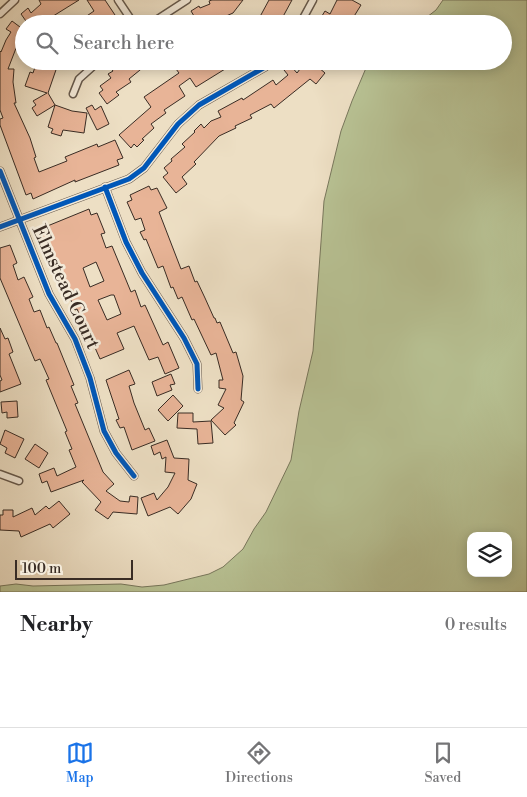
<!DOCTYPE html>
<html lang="en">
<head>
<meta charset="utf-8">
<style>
	:root { --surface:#fff; --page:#f6f6f6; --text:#202124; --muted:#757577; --line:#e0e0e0; --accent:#1a73e8 }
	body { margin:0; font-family:"Libre Bodoni",serif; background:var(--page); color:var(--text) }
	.controls { position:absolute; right:15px; bottom:15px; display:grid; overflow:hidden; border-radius:10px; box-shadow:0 2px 12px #0003 }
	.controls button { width:45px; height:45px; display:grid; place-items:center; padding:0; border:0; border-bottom:1px solid var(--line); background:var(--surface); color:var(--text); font:25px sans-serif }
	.scale { position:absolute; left:15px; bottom:12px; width:118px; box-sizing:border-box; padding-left:5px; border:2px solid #392c24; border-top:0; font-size:14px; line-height:18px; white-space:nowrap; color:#392c24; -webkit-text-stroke:4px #f3ead9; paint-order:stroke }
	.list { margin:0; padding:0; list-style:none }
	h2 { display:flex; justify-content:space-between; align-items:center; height:65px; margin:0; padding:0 20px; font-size:21px }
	h2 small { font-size:16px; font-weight:400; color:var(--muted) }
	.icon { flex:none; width:28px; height:28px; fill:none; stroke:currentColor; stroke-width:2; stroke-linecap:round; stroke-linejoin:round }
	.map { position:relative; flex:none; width:527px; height:592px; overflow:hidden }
	.search { position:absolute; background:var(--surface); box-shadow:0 2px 12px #0003; left:15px; right:15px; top:15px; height:55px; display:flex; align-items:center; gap:12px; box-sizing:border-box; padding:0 18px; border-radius:28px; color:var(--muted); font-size:19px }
	.sheet { height:135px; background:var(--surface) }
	nav { display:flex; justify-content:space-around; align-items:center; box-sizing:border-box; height:70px; border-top:1px solid var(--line); background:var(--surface); font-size:14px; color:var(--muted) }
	nav a { display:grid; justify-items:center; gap:2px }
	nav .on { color:var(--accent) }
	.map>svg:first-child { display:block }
</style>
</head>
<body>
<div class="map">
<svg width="527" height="592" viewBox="0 0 527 592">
	<rect width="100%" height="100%" fill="#eddfc4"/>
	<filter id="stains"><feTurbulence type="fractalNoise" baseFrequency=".004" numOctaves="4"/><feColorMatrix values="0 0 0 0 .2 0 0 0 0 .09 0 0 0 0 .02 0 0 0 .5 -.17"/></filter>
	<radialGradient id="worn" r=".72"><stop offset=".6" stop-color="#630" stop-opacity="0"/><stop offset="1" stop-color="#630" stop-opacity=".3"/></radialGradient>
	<path fill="#b8c294" stroke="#78775c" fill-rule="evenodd" d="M443,0H527V592H0V586L16,584L33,586L121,584L142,587L164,585L209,574L223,567L243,549L254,529L266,512L291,460L299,411L313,351L324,201L341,131L352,101L369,61H503V24H418L436,10ZM471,536H508V573H471Z"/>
	<path fill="#e8b497" stroke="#392c24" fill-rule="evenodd" d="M39,0H79L50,18L49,16L39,24H28L21,14L28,8L31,13L41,4Z
		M87,0H105L115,15L111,18L115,24H75L94,11Z
		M212,0H243L233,13L208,24H180L194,16L191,11L199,6L200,8L210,4L209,1Z
		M269,0H292L279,24H256Z
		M337,0H352L361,5L353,18L348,16L343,24H317L325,11L330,14Z
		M12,21L24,30V47L18,43L8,69H14L13,82L16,103H14L30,138L36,157L34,158L39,172L67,161L65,157L97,144L98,147L115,140L123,158L117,160L119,165L75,182V180L33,199L31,193L26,195L0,125V119L3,118L0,110V51L1,52L6,40L11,32L6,29Z
		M37,61H59L48,93L55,105L72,111L87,113L84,133L63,130L61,136L51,133L53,129L48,127L55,105L37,116L32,108L36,105L33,101L47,93L25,86L30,72L33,73Z
		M116,61H151L129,79L131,82L116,92L119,95L107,104L99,93L103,90L100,86L111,78L108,74L113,71L109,66Z
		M187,61H238L196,87L190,78L179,86L185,96L164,110L166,113L151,124L154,128L142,139L144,140L137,147L134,144L131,148L119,135L151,107L144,97L179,73L176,69Z
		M306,61H322L318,67L325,73L316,84L310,79L274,108L271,104L250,115L252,118L235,126L236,128L219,136L194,162L196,164L182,177L187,184L176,193L163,177L168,173L164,168L172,161L171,159L185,147L182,144L195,132L194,131L201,124L204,128L211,121L221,117L218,111L242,98L243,100L273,80L276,85L288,75L284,70L290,65L297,73Z
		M92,105L95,110L101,106L109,124L97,130L86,108Z
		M149,186L151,190L157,188L167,208L159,212L181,269L189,266L195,282L197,281L205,298L214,318H215L217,323L220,322L233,353L236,352L243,376L241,400L244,402L234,423L236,425L225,435L211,420L224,408L218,405L226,389L219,388V380H223L216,353L211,355L194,319L192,320L182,297L178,299L173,287L171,288L163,266L158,268L146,239L144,240L140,232L145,230L141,218L135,220L127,202L132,200L130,195Z
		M89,209L91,215L97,213L105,233L101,234L106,248L112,246L131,292L135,290L141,307L145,305L163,345L168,342L179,368L165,374L158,357L149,360L134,326L117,333L124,349L100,359L85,325H84L77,309L75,310L62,279L64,278L56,258L51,260L41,233L46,231L45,227ZM96,262L104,281L90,287L83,268ZM111,295H114L121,314L107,320L98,300Z
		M10,245L17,263L13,265L18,280L24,277L33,297L29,299L34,312L40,310L47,328L49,327L56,343H57L74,385L71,386L78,403L75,404L103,472L114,484L106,491L120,501L129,502L130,496L138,497L137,514L113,512L108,519L95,510L101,502L82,482L84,480L51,492L47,481L42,483L39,474L54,468L57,476L76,467L69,450L72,449L65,432L67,431L46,380L49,379L40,359L35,361L0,278V248Z
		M0,328L5,339L8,338L13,352L9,354L21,384L0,392V381L2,380L0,375Z
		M129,370L135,384L129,386L134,403L145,430L149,428L155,441L132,450L124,427L120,428L116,420L119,419L106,380Z
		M171,374L175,384L170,385L172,390L157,396L152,382Z
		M173,395L183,406L168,421L158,410Z
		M17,401L18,417L7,418V412L2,413L1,402Z
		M178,413H193V422L211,421L213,443L198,444L197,429L177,428Z
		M5,430L24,439L15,458L5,453L7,448L0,444Z
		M167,440L174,458L189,459L188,480L197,484L191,499L178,514L170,507L148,516L141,498L154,493L157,500L168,487L175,473L165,472L166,457L162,459L160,452L154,455L151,446Z
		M35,444L48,453L39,468L25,459Z
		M59,501L70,514L53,528L50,524L21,537L19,531L0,530V515H3V510H13V517L32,508L35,515L46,506L49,509Z"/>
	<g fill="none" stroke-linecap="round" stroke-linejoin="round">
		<g stroke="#66594c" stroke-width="9">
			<path id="street" d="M118,0L134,24
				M0,14L15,0
				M150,24L187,0
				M300,24L313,0
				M73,94L79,79L99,61
				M0,171L49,294L75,339L90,378L104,431L116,453L134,476
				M105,187L126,242L142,273L184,338L197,364L198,389
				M0,227L129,179L144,168L178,124L199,105L265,67L271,61
				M0,474L19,481"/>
		</g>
		<use href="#street" stroke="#f3ead9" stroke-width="6"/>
		<g stroke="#f3ead9" stroke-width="8">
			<path id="cycleway" d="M0,171L49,294L75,339L90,378L104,431L116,453L134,476
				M105,187L126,242L142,273L184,338L197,364L198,389
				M0,227L129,179L144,168L178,124L199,105L265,67L271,61"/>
		</g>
		<use href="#cycleway" stroke="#0057b8" stroke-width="5"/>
	</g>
	<g text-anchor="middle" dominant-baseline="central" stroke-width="5" stroke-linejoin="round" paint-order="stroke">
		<g font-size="19" fill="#392c24" stroke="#f3ead9">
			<text transform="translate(66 287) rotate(65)">Elmstead Court</text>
		</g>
	</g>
	<rect width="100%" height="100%" filter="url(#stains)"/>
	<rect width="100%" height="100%" fill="url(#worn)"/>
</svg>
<div class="controls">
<button><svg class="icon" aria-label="layers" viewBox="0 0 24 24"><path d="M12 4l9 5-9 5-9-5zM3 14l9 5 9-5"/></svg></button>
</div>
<div class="scale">100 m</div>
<div class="search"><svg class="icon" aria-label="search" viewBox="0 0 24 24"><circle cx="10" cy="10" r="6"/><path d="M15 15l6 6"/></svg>Search here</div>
</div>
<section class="sheet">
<h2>Nearby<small>0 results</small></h2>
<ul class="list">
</ul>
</section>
<nav>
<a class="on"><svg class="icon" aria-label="map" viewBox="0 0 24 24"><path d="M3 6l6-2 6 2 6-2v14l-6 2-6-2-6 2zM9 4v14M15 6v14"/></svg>Map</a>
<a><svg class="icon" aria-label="directions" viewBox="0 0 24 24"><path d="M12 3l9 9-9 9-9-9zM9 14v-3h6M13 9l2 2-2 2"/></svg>Directions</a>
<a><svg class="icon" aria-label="saved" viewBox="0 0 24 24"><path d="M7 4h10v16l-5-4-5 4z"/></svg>Saved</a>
</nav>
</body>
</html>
